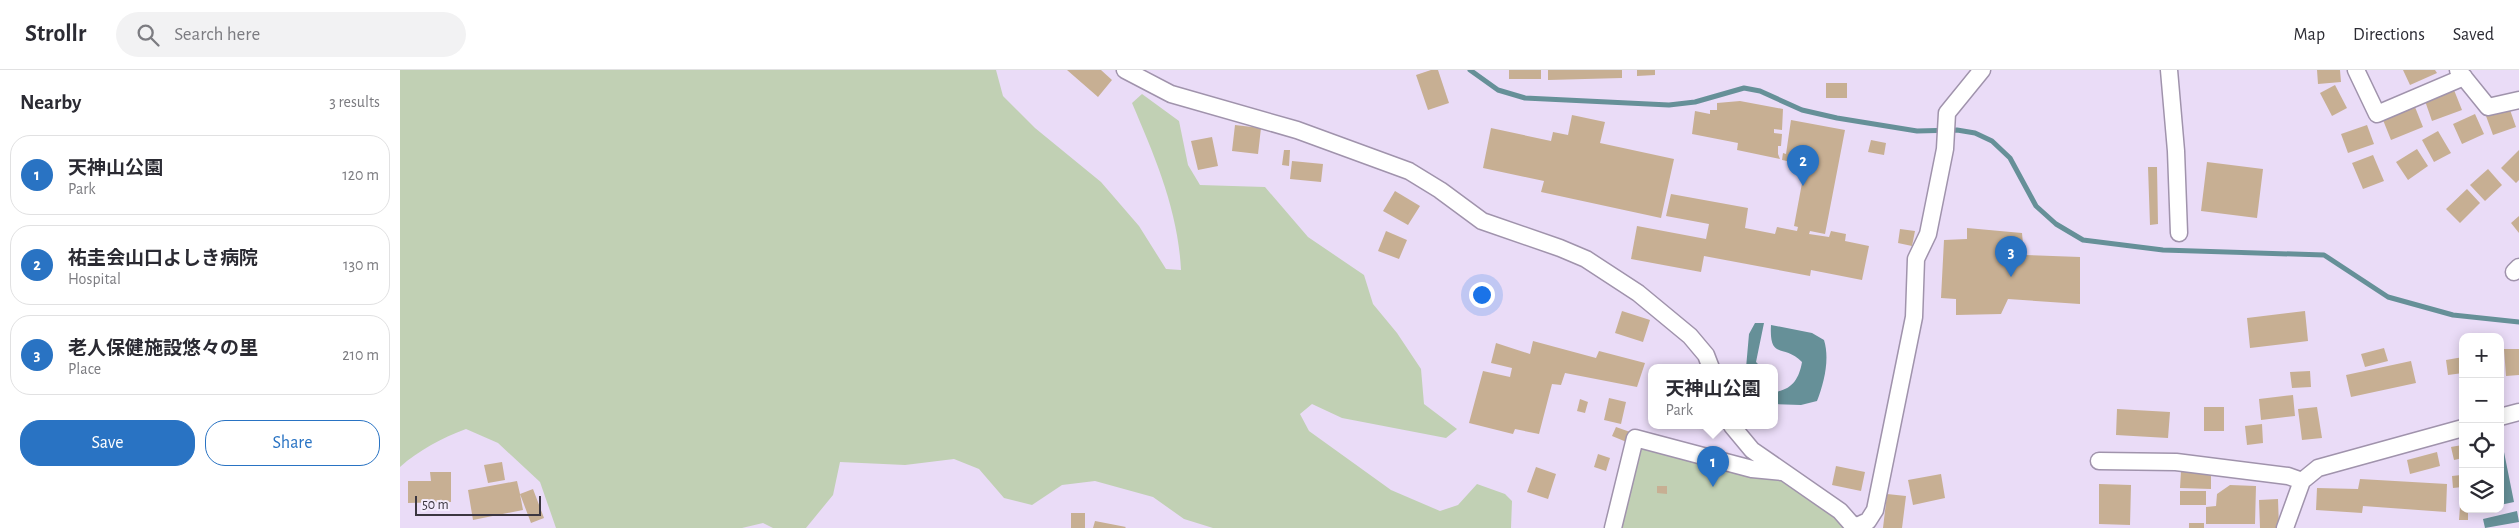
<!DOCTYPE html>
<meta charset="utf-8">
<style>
body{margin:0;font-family:"Alegreya Sans","Noto Sans JP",sans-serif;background:#f2f2f3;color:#2b2b33}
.controls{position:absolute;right:15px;bottom:15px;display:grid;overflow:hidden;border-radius:10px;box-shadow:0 2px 12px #0003}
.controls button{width:45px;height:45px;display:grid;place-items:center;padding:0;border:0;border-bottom:1px solid #e1e1e2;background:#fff;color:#2b2b33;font:25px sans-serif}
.scale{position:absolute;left:15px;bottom:12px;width:126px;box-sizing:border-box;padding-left:5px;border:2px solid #3b3640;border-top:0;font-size:14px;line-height:18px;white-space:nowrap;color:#3b3640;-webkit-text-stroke:4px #f4ecfc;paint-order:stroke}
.you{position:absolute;left:1081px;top:224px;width:18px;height:18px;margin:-12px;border:4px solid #fff;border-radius:50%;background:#1a73e8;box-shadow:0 0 0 8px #1a73e833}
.badge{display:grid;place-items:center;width:32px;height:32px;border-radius:50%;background:#2973c3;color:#fff;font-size:16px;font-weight:700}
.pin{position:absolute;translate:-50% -41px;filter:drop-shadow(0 1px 2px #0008)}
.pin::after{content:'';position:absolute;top:26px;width:18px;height:15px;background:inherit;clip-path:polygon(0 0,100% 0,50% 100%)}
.popup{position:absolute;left:1248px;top:294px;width:130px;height:65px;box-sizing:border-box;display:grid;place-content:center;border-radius:10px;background:#fff;filter:drop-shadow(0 1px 4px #0005);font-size:16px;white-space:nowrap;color:#7c7c81}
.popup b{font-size:19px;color:#2b2b33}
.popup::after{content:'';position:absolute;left:50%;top:100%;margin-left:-10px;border:10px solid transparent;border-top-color:#fff}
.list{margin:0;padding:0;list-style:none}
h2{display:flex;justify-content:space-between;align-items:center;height:65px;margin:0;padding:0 20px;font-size:21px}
h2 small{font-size:16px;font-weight:400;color:#7c7c81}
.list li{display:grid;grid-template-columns:32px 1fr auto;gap:15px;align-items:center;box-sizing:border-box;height:80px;margin:0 10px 10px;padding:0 10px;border:1px solid #e1e1e2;border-radius:20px}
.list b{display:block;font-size:19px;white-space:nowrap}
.list p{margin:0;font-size:16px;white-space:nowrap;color:#7c7c81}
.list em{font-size:16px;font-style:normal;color:#7c7c81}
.actions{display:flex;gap:10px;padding:15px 20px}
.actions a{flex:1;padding:11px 0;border:1px solid #2973c3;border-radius:20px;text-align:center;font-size:18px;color:#2973c3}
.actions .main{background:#2973c3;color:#fff}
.icon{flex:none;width:28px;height:28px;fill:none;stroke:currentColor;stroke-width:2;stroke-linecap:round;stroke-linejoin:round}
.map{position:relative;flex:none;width:2119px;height:458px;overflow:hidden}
header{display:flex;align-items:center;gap:30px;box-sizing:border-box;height:70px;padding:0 25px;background:#fff;border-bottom:1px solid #e1e1e2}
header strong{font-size:24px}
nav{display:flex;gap:28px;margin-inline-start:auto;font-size:18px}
.search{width:350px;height:45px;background:#f2f2f3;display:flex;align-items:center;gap:12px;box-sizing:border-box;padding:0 18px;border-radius:28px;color:#7c7c81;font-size:19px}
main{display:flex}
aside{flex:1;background:#fff}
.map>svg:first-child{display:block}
.green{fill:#c1d0b4}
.water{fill:#669098}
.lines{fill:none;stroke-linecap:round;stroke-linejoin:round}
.stream{stroke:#669098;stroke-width:5}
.building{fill:#c7af93}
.minor-casing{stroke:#a093ac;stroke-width:19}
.minor{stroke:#fff;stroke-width:16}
</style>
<header>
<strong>Strollr</strong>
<div class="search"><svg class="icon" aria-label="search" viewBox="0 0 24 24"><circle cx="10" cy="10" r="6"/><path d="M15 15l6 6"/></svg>Search here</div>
<nav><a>Map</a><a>Directions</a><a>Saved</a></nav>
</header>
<main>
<aside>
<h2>Nearby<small>3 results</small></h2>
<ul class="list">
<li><span class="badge">1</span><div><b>天神山公園</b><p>Park</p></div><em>120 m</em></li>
<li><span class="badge">2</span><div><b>祐圭会山口よしき病院</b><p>Hospital</p></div><em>130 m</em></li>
<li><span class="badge">3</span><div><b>老人保健施設悠々の里</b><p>Place</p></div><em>210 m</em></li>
</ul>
<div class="actions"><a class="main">Save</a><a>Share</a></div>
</aside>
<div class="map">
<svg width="2119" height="458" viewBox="0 0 2119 458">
<rect width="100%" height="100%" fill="#eadcf7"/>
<path class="green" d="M0 0H596L603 26 635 58 701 112 739 156 766 199 781 200C778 140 755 87 732 33L742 24 779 51 788 95 800 115 865 117 908 167 964 205 973 234 997 263 1021 299 1024 334 1057 359 1046 368 942 348 912 334 900 344 909 361 991 420 1040 441 1058 435 1077 414 1105 424 1112 431 1111 458H813L784 449 753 427 695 411 662 415 632 435 604 428 579 399 554 389 505 395 440 392 433 425 406 458H373L363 453 342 458H156L140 412 98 373 66 359C42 368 19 380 0 397Z
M1239 375 1380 406 1414 428 1448 458H1220Z"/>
<path class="water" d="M1355 253H1364L1356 292 1362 298H1346L1349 264Z
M1371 255 1412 263 1424 270C1430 289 1424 313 1417 331L1401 335 1374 334V322C1392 320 1399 309 1402 292 1384 273 1369 291 1371 255Z
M2100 372H2102L2114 432 2100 435Z
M2117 441 2119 452 2085 458 2083 449Z"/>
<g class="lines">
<path class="stream" d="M1070 0 1098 20 1125 28 1269 35 1295 32 1344 18 1360 21 1402 40 1437 48 1517 61 1557 60 1575 63 1592 71 1610 88 1636 136 1656 154 1683 170 1763 180 1924 185 1988 227 2053 245 2119 252"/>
</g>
<path class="building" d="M667 0H701L712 10 698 27Z
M1031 0H1038L1049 33 1028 40 1016 5Z
M1109 0H1141V9H1109Z
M1148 0H1222V8L1148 10Z
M1237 0H1255V5L1237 6Z
M1917 0H1940L1941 12 1918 14Z
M2003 0H2035L2037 3 2010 15Z
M1426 13H1447V28H1426Z
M1935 15 1947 38 1932 46 1920 23Z
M2054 20 2062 40 2032 51 2025 31Z
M1340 31 1383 39 1382 60 1374 59V63L1382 64 1381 76H1378V84L1380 89 1337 80 1338 73 1292 64 1295 41 1310 44V40H1317V33Z
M2015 37 2023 57 1991 70 1983 50Z
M2109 37 2116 57 2093 65 2086 46Z
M2075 44 2084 64 2062 74 2053 54Z
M1172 45 1205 52 1200 73 1274 89 1261 148 1141 122 1144 111 1083 98 1091 58 1151 71 1153 62 1168 65Z
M1391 50 1445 60 1425 164 1410 161 1409 164 1429 167 1431 161 1446 164 1445 171 1469 176 1462 210 1411 200 1410 206 1304 186 1301 202 1231 189 1237 156 1306 169 1309 154 1266 146 1271 124 1348 138 1345 158 1375 164 1377 157 1397 161 1398 157 1394 156 1405 97 1408 98 1410 89 1417 90 1418 86 1404 83 1402 94 1382 90 1383 83 1386 84Z
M835 55 861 58 858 84 832 81Z
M1967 55 1974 74 1948 83 1941 64Z
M2038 61 2051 83 2034 92 2022 70Z
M812 67 818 96 798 100 791 71Z
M1471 70 1486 73 1484 85 1468 82Z
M2017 79 2028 96 2008 110 1996 92Z
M884 80H890L889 96 882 95Z
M2119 80V110L2116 113 2101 98Z
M1973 85 1984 111 1963 119 1952 93Z
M892 91 923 94 921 112 890 109Z
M1807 92 1863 99 1857 148 1801 141Z
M1748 97H1757L1758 154 1750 155Z
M2088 99 2102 115 2085 131 2070 115Z
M2067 119 2080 133 2060 153 2046 139Z
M995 121 1020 136 1008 155 983 141Z
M2119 146V163L2111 153Z
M1567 158 1622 163 1624 185 1680 187V234L1608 229 1601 244 1556 245V229L1541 228 1544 170 1567 169Z
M1500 159 1515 161 1512 176 1498 173Z
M986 161 1007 170 999 189 978 181Z
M1222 241 1250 250 1243 272 1215 263Z
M1905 241 1908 271 1850 278 1847 248Z
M1133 271 1196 288 1199 281 1245 293 1237 317 1165 303 1161 315 1152 314 1139 364 1115 359 1113 364 1069 353 1083 301 1110 307 1112 298 1091 293 1096 273 1130 284Z
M1984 278 1988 291 1965 297 1961 284Z
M2104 279H2119V305L2106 306Z
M2063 287V303L2048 305 2046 290Z
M2011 291 2016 313 1951 327 1946 305Z
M1910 301 1911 317 1892 318 1890 302Z
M1893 325 1895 346 1861 350 1859 329Z
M1209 328 1226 332 1221 354 1204 350Z
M1180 329 1188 332 1185 343 1177 341Z
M1804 337H1824V361H1804Z
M1917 337 1922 368 1902 370 1898 339Z
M1717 339 1770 342 1768 368 1716 365Z
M1862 354 1863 373 1847 375 1845 356Z
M1216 357 1233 363 1229 373 1212 366Z
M2062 375 2063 388 2054 390 2051 377Z
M2037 382 2040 396 2010 404 2007 390Z
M1198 384 1210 388 1206 401 1194 397Z
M102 392 105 410 88 413 84 395Z
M1436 396 1465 402 1461 421 1432 415Z
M1136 397 1156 404 1148 429 1127 422Z
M1781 401 1811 402V419L1780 418Z
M30 402H51V432L8 433V411H31Z
M1541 404 1545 428 1513 435 1508 410Z
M2061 405 2062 417 2053 418 2052 406Z
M1960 409 2047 414 2046 442 1963 436 1962 443 1916 440 1917 418 1958 419Z
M117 411 120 424 133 419 144 448 131 453 120 424 123 440 73 450 68 420Z
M1699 414 1731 415 1730 455 1699 454Z
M1830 415 1856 416 1855 454H1806V437L1816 436 1817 424Z
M1257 416H1267V424L1257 423Z
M1780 421H1806V435H1780Z
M1487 424 1506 426 1502 458H1483Z
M1878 429 1879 458H1860L1859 430Z
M2060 437 2068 439V450H2059Z
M671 443H685V458H671Z
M695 451 726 457 725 458H693Z
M1789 453H1804V458H1789Z"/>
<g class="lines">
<g class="minor-casing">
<path id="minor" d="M725 0 771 24 897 60 1009 101 1040 120 1082 151 1160 178 1186 189 1238 223 1290 266 1306 285 1311 298
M1769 0 1776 81 1779 163
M1956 0 1977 44 2064 7
M2058 0 2088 37 2119 30
M2114 202 2119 197
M2100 347 2119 342
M1332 356 1352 380 1440 441 1455 458
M1699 391 1776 392 1888 406 1902 411
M1455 457 1468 451 1475 440 1514 247 1516 189 1528 164 1545 79 1547 43 1582 0
M1213 458 1235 368 1352 399 1382 402
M1885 458 1902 411 1918 398 2063 358"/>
</g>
<use href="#minor" class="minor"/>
</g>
</svg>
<div class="controls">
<button>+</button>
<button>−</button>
<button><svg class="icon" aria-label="locate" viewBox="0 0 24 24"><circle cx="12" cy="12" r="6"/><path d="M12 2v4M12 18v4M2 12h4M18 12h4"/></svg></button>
<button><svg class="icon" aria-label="layers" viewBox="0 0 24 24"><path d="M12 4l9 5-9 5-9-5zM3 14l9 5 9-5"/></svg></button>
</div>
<div class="scale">50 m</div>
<div class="you"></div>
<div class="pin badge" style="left:1313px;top:417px">1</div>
<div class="popup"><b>天神山公園</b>Park</div>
<div class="pin badge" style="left:1403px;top:116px">2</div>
<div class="pin badge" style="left:1611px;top:207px">3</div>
</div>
</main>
